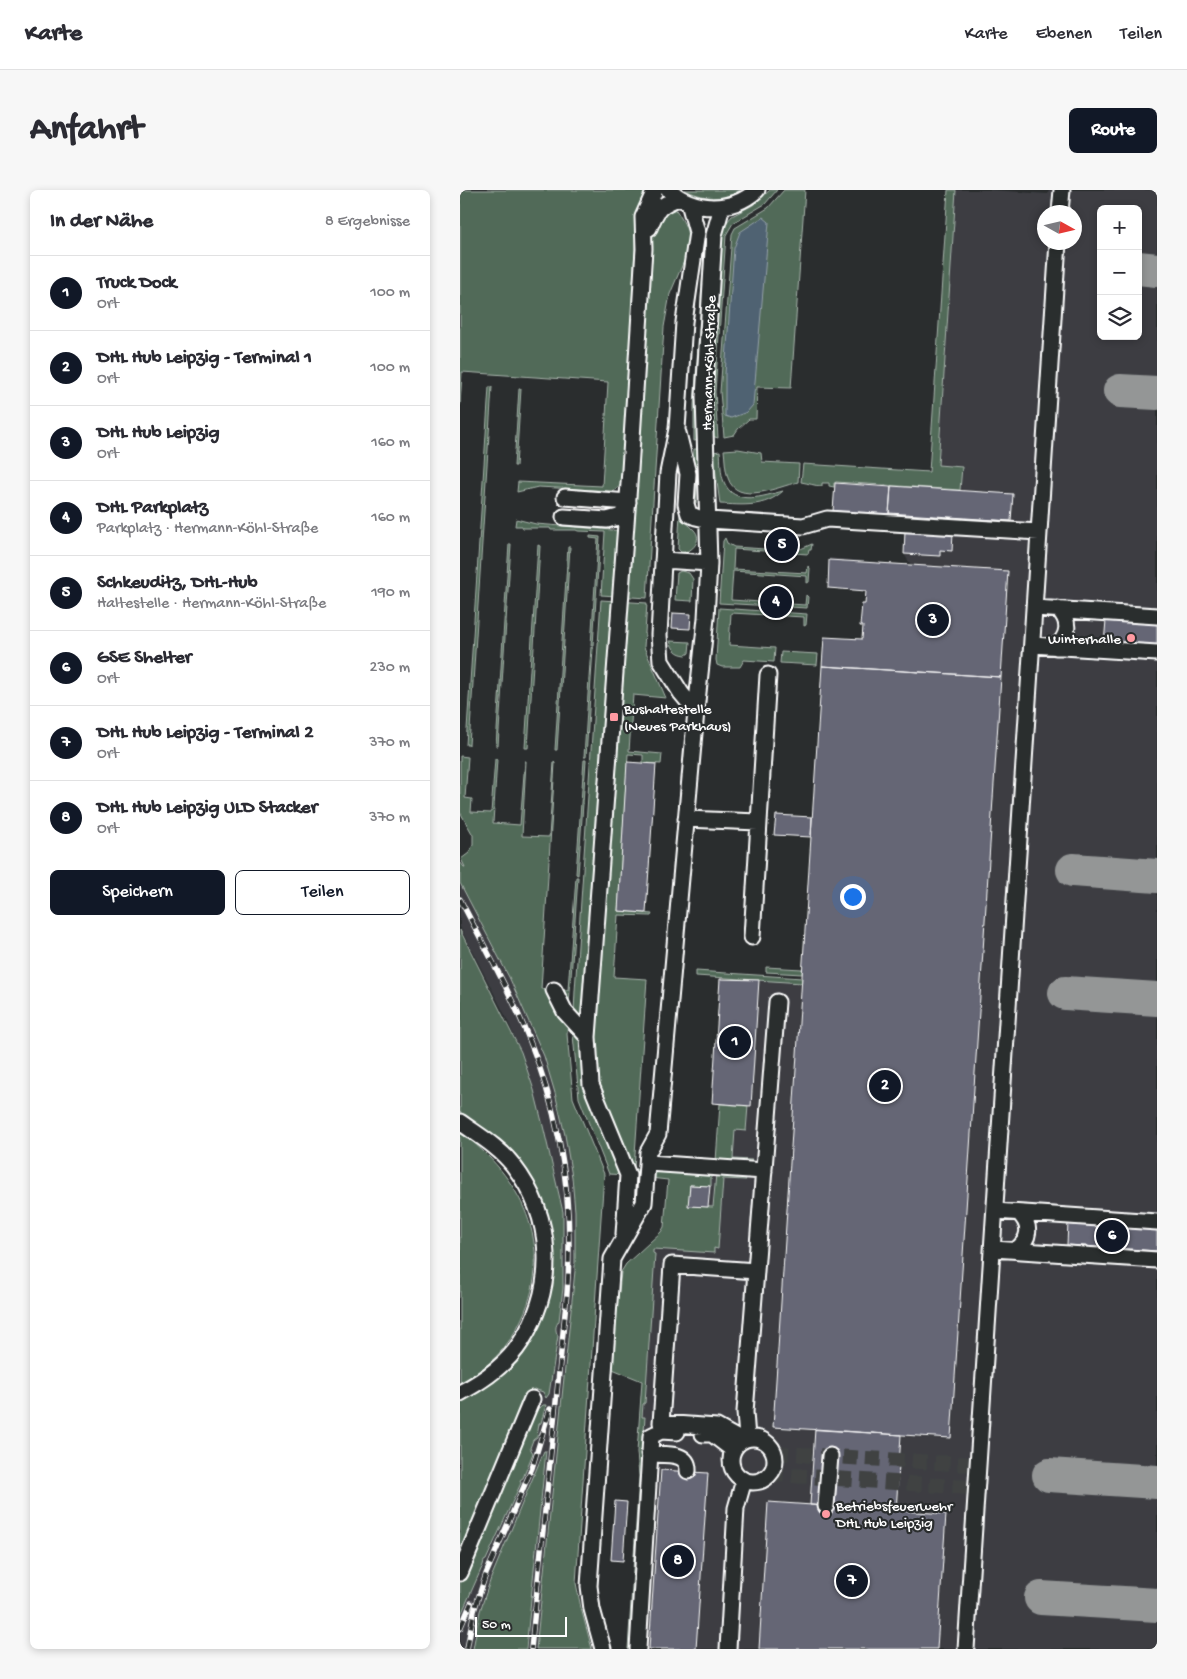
<!DOCTYPE html>
<html lang="de">
<meta charset="utf-8">
<style>
body{margin:0;font-family:"Gochi Hand",sans-serif;background:#f7f7f7;color:#2b2b33}
.controls{position:absolute;right:15px;top:15px;display:grid;overflow:hidden;border-radius:8px;box-shadow:0 2px 8px #0003}
.controls button{width:45px;height:45px;display:grid;place-items:center;padding:0;border:0;border-bottom:1px solid #e1e1e2;background:#fff;color:#2b2b33;font:25px sans-serif}
.compass{position:absolute;left:577px;top:15px;width:45px;height:45px;border-radius:50%;background:#fff;box-shadow:0 2px 8px #0003;rotate:98deg}
.scale{position:absolute;left:15px;bottom:12px;width:92px;box-sizing:border-box;padding-left:5px;border:2px solid #fff;border-top:0;font-size:14px;line-height:18px;white-space:nowrap;color:#fff;-webkit-text-stroke:4px #2a2d2e;paint-order:stroke}
.you{position:absolute;left:392px;top:706px;width:18px;height:18px;margin:-12px;border:4px solid #fff;border-radius:50%;background:#1a73e8;box-shadow:0 0 0 8px #1a73e833}
.badge{display:grid;place-items:center;width:32px;height:32px;border-radius:50%;background:#111827;color:#fff;font-size:16px;font-weight:700}
.pin{position:absolute;translate:-50% -50%;border:2px solid #fff;box-shadow:0 1px 5px #0006}
.list{margin:0;padding:0;list-style:none}
h2{display:flex;justify-content:space-between;align-items:center;height:65px;margin:0;padding:0 20px;font-size:21px}
h2 small{font-size:16px;font-weight:400;color:#7c7c81}
.list li{display:grid;grid-template-columns:32px 1fr auto;gap:15px;align-items:center;box-sizing:border-box;height:75px;padding:0 20px;border-top:1px solid #e1e1e2}
.list b{display:block;font-size:19px;white-space:nowrap}
.list p{margin:0;font-size:16px;white-space:nowrap;color:#7c7c81}
.list em{font-size:16px;font-style:normal;color:#7c7c81}
.actions{display:flex;gap:10px;padding:15px 20px}
.actions a{flex:1;padding:11px 0;border:1px solid #111827;border-radius:8px;text-align:center;font-size:18px;color:#111827}
.actions .main{background:#111827;color:#fff}
.icon{flex:none;width:28px;height:28px;fill:none;stroke:currentColor;stroke-width:2;stroke-linecap:round;stroke-linejoin:round}
.map{position:relative;flex:none;width:697px;height:1459px;overflow:hidden;border-radius:8px}
header{display:flex;align-items:center;gap:30px;box-sizing:border-box;height:70px;padding:0 25px;background:#fff;border-bottom:1px solid #e1e1e2}
header strong{font-size:24px}
nav{display:flex;gap:28px;margin-inline-start:auto;font-size:18px}
.intro{display:flex;align-items:center;justify-content:space-between;box-sizing:border-box;height:120px;padding:0 30px}
h1{margin:0;font-size:35px}
.button{padding:12px 22px;border-radius:8px;background:#111827;color:#fff;font-size:18px;font-weight:700}
main{display:flex;gap:30px;padding:0 30px}
aside{flex:1;background:#fff;border-radius:8px;box-shadow:0 2px 8px #0003}
.map>svg:first-child{display:block}
.built{fill:#3c3e43;fill-rule:evenodd}
.green{fill:#516a58;stroke:#a8b4ac}
.water{fill:#4f6272;stroke:#95a1aa}
.lines{fill:none;stroke-linecap:round;stroke-linejoin:round}
.taxiway{stroke:#949696;stroke-width:34}
.building{fill:#656675;stroke:#fff}
.minor-tunnel{stroke:#3f4243;stroke-width:15;stroke-dasharray:15 8;stroke-linecap:butt}
.minor-casing{stroke:#fff;stroke-width:19}
.minor{stroke:#2a2d2e;stroke-width:15}
.rail-casing{stroke:#fff;stroke-width:5.5}
.rail{stroke:#2a2d2e;stroke-width:4;stroke-dasharray:11;stroke-linecap:butt}
.poi-dot{fill:#ff9aa2;stroke:#2a2d2e;stroke-width:2}
.labels{text-anchor:middle;stroke-width:4.5;stroke-linejoin:round;paint-order:stroke}
.street-label{font-size:15px;fill:#fff;stroke:#2a2d2e}
.poi-label{font-size:15px;fill:#fff;stroke:#2a2d2e;text-anchor:start}
</style>
<header>
<strong>Karte</strong>
<nav><a>Karte</a><a>Ebenen</a><a>Teilen</a></nav>
</header>
<div class="intro"><h1>Anfahrt</h1><a class="button">Route</a></div>
<main>
<aside>
<h2>In der Nähe<small>8 Ergebnisse</small></h2>
<ul class="list">
<li><span class="badge">1</span><div><b>Truck Dock</b><p>Ort</p></div><em>100 m</em></li>
<li><span class="badge">2</span><div><b>DHL Hub Leipzig - Terminal 1</b><p>Ort</p></div><em>100 m</em></li>
<li><span class="badge">3</span><div><b>DHL Hub Leipzig</b><p>Ort</p></div><em>160 m</em></li>
<li><span class="badge">4</span><div><b>DHL Parkplatz</b><p>Parkplatz · Hermann-Köhl-Straße</p></div><em>160 m</em></li>
<li><span class="badge">5</span><div><b>Schkeuditz, DHL-Hub</b><p>Haltestelle · Hermann-Köhl-Straße</p></div><em>190 m</em></li>
<li><span class="badge">6</span><div><b>GSE Shelter</b><p>Ort</p></div><em>230 m</em></li>
<li><span class="badge">7</span><div><b>DHL Hub Leipzig - Terminal 2</b><p>Ort</p></div><em>370 m</em></li>
<li><span class="badge">8</span><div><b>DHL Hub Leipzig ULD Stacker</b><p>Ort</p></div><em>370 m</em></li>
</ul>
<div class="actions"><a class="main">Speichern</a><a>Teilen</a></div>
</aside>
<div class="map">
<svg width="697" height="1459" viewBox="0 0 697 1459">
<rect width="100%" height="100%" fill="#2a2d2e"/>
<filter id="ink" filterUnits="userSpaceOnUse"><feTurbulence type="fractalNoise" baseFrequency=".02" numOctaves="2"/><feDisplacementMap in="SourceGraphic" scale="10" xChannelSelector="R" yChannelSelector="G"/><feConvolveMatrix kernelMatrix="1 2 1 2 8 2 1 2 1" color-interpolation-filters="sRGB"/></filter>
<g filter="url(#ink)">
<path class="built" d="M496 0H529L588 4 589 0H697V1459H168L179 1286 177 1262 191 1054 228 1015 230 995 250 996 253 970H256L260 914 252 913 260 789 342 792 364 447 402 449 403 436H400L402 414H405L406 401 368 398 369 368 451 375 444 364 445 341 493 343V346H497L498 327 429 323 431 296 500 300 478 276ZM641 19H678V146H641ZM584 22H614V52H584Z
M0 682 85 856 130 1020 99 1459H0V1365L89 1144 103 1023 84 940 74 900 61 862 46 827 0 737Z"/>
<path class="green" d="M0 0H187L177 22 163 280 160 296 154 301 78 297 57 302 58 292 142 296 148 192 2 182 0 215Z
M225 0H280C263 12 242 8 225 0Z
M310 0H317L305 14 273 33 266 45 255 202 258 248 252 246 250 221 259 50 266 33 272 26 293 15Z
M324 0H345L331 198 297 197 296 229H289L278 239 274 245 264 247 260 202 272 44 275 38 308 18Z
M488 0H496L478 275 502 277 500 300 376 292 374 293V297L369 296V293H362V296C355 296 348 293 341 292L343 274 469 282Z
M210 18H215C225 35 231 40 226 63L227 64 210 104 204 137 187 408 141 405 145 342 118 341 116 340H91L90 338H63L62 336H55L56 329 76 334 165 341 173 335 193 42 194 36Z
M245 49H249L239 250 234 251V215Z
M29 197H32L9 555H6Z
M59 199H61L56 276H54Z
M234 259H239L236 313 233 315 231 313Z
M278 259 301 263 302 272 339 274 338 292C318 297 277 316 268 288 265 279 265 269 264 260Z
M260 261C261 271 260 283 264 292 274 317 304 306 323 301 304 318 283 315 260 314L253 262Z
M220 324C223 332 229 334 234 340 243 349 233 363 221 362L218 359Z
M130 346 140 347 133 455H131L138 349 130 348Z
M265 348 267 353 274 357 336 361 352 354 351 360H349L348 364 274 359 273 379 347 383 348 376 350 378 349 392 347 393V386L273 381 271 410 345 415 346 405 348 407 347 418 259 413 263 351Z
M49 354H51L38 556H36Z
M78 355 80 356 68 558H65Z
M108 357H110L97 560H95Z
M221 381 229 383 233 389 232 411 215 410 217 383Z
M141 410 187 413 184 457 206 508 173 505 169 561 202 564 201 574 183 573V565L168 564 158 721 192 724 191 726 158 725 154 787 187 789 174 979 181 980V986L149 984 119 908 113 845 115 801Z
M259 418 347 424 346 435 344 436V427L271 423 269 455 315 458 314 472 284 470 280 477H262L257 475 256 470Z
M210 451 230 452 229 463 226 465C217 464 213 460 210 451Z
M131 457 133 458 126 567H124Z
M321 462 358 464 357 475 320 473Z
M0 566 8 567 5 608 12 609 11 622 31 623 35 569H37L33 633 60 635 65 571H66L62 646 89 647 94 572 95 573 81 799 108 800 116 687H118L107 844 113 908 144 984 116 1393 121 1418 132 1459H76L115 1081V1021L112 987 105 945 95 903 84 866 50 789 0 693V672L4 677H5L1 669 9 663 13 655V645L0 622Z
M124 570H126L118 685 116 684Z
M0 740 61 862 74 900 84 940 103 1022V1098L99 1131C95 1136 95 1140 98 1146L89 1204 86 1208 83 1202 74 1199 68 1204 0 1365V1212C37 1194 78 1158 86 1115 88 1104 88 1092 89 1081 92 1048 92 1029 77 999 60 965 30 943 0 922Z
M306 777 342 779V784L306 782Z
M236 781 342 788V793L236 786Z
M260 914 288 916 286 941 275 940 273 969 292 970V973L256 971Z
M0 942C61 986 96 1056 62 1128 49 1157 28 1179 0 1193Z
M190 981 251 985V996L230 995 229 1016 253 1017 256 984 284 986 286 990 263 989 258 1059 254 1058V1063L193 1059V1063L195 1064 185 1213 183 1214 182 1227H185L182 1269 185 1287 173 1459H168L179 1286 177 1262 182 1191 150 1178 155 1102H159L161 1082 166 1074 201 1042 204 1037 208 990 190 988Z
M83 1215H86L81 1233 79 1234 77 1247 73 1250 70 1258 73 1263 63 1288 60 1290 61 1293 26 1370 24 1371 23 1375 0 1427V1387L62 1234Z
M84 1261H86L66 1459H13L20 1421 31 1388Z"/>
<path class="water" d="M303 27 309 32 293 215 287 222 271 228 265 226V184L274 58 280 42Z"/>
<g class="lines">
<path class="taxiway" d="M678 78 697 80
M660 201 697 203
M613 680 697 686
M605 803 697 809
M589 1285 697 1292
M581 1408 697 1415"/>
</g>
<path class="building" d="M375 293 431 297 429 324 373 321Z
M431 296 553 304 551 331 429 323Z
M445 341 493 343 492 361 480 360V366L444 364Z
M369 370 548 381 541 487 362 476 364 447 402 449 403 436H400L402 414H405L406 401 368 398Z
M213 423 231 424 230 439 212 438Z
M646 430 697 432V457L644 454Z
M362 476 541 487 491 1248 313 1237Z
M167 572 196 574 186 723 158 721Z
M316 625 352 627 351 647 314 645Z
M260 789 299 790 291 916 252 913Z
M230 995 250 996 248 1017 228 1016Z
M608 1032 697 1038V1061L607 1055Z
M355 1239 441 1245 436 1321 350 1315Z
M201 1280 248 1283 236 1459H189Z
M155 1311 167 1312 163 1371 151 1370Z
M308 1312 486 1324 477 1459H299Z"/>
<g class="lines">
<path class="minor-tunnel" d="M314 1263 518 1275
M309 1284 517 1298"/>
<g class="minor-casing">
<path id="minor" d="M209 0C234 22 271 23 297 0
M600 22 602 0
M189 38C197 19 199 15 219 8
M218 243 228 284 226 314 229 324 236 327 249 330 343 336 367 329 579 342
M105 307 168 312
M104 327 147 330 162 326 167 313
M203 370 249 373
M575 418 697 426
M572 455 697 463
M596 457C609 445 611 432 598 419
M236 521 246 428 249 373 244 207 254 45 262 17
M226 629 298 632
M292 747 308 485
M94 800 105 822 128 847
M0 932C18 945 39 957 53 975 94 1028 97 1096 61 1152 47 1174 23 1191 0 1203
M188 973 304 981
M535 1021 697 1032
M164 1044 168 985 131 895 128 847 170 280 184 59 183 27 195 0
M533 1059 697 1070
M556 1060C570 1049 572 1036 559 1023
M243 1244H252L273 1260
M287 1248 285 1222 317 812
M271 1270a22 22 0 1 1 44 0a22 22 0 1 1-44 0Z
M282 1251 257 1237 201 1233 212 1075 296 1081
M189 1264C204 1265 229 1261 228 1281
M366 1316 370 1266
M0 1383 72 1209
M143 1459 132 1419 129 1396 152 1069 184 1013 188 962 198 944 236 521 221 503 201 471 199 445 208 283 217 239 224 132 237 42 229 13
M178 1459 191 1246 201 1241 217 1242
M268 1459 276 1318 284 1290
M506 1459 598 52"/>
</g>
<use href="#minor" class="minor"/>
<g class="rail-casing">
<path id="rail" d="M0 709C24 756 50 801 69 849 102 930 114 1017 107 1103L71 1459
M0 1439 11 1413
M7 1459 14 1421 26 1384 72 1278 90 1219"/>
</g>
<use href="#rail" class="rail"/>
</g>
</g>
<g class="poi-dot">
<circle cx="671" cy="448" r="5"/>
<rect x="149" y="522" width="10" height="10" rx="2.5"/>
<circle cx="366" cy="1324" r="5"/>
</g>
<g class="labels">
<g class="street-label">
<text transform="translate(248 173) rotate(-88)" y="5">Hermann-Köhl-Straße</text>
</g>
<g class="poi-label">
<text x="661" y="453" text-anchor="end">Winterhalle</text>
<text x="164" y="523">Bushaltestelle<tspan x="164" dy="17">(Neues Parkhaus)</tspan></text>
<text x="376" y="1320">Betriebsfeuerwehr<tspan x="376" dy="17">DHL Hub Leipzig</tspan></text>
</g>
</g>
</svg>
<div class="controls">
<button>+</button>
<button>−</button>
<button><svg class="icon" aria-label="layers" viewBox="0 0 24 24"><path d="M12 4l9 5-9 5-9-5zM3 14l9 5 9-5"/></svg></button>
</div>
<svg class="compass" viewBox="-18 -18 36 36"><path d="M0-13l5 13h-10z" fill="#e53935"/><path d="M0 13l5-13h-10z" fill="#7c7c81"/></svg>
<div class="scale">50 m</div>
<div class="you"></div>
<div class="pin badge" style="left:275px;top:852px">1</div>
<div class="pin badge" style="left:425px;top:896px">2</div>
<div class="pin badge" style="left:473px;top:430px">3</div>
<div class="pin badge" style="left:316px;top:412px">4</div>
<div class="pin badge" style="left:322px;top:355px">5</div>
<div class="pin badge" style="left:652px;top:1046px">6</div>
<div class="pin badge" style="left:392px;top:1391px">7</div>
<div class="pin badge" style="left:218px;top:1371px">8</div>
</div>
</main>
